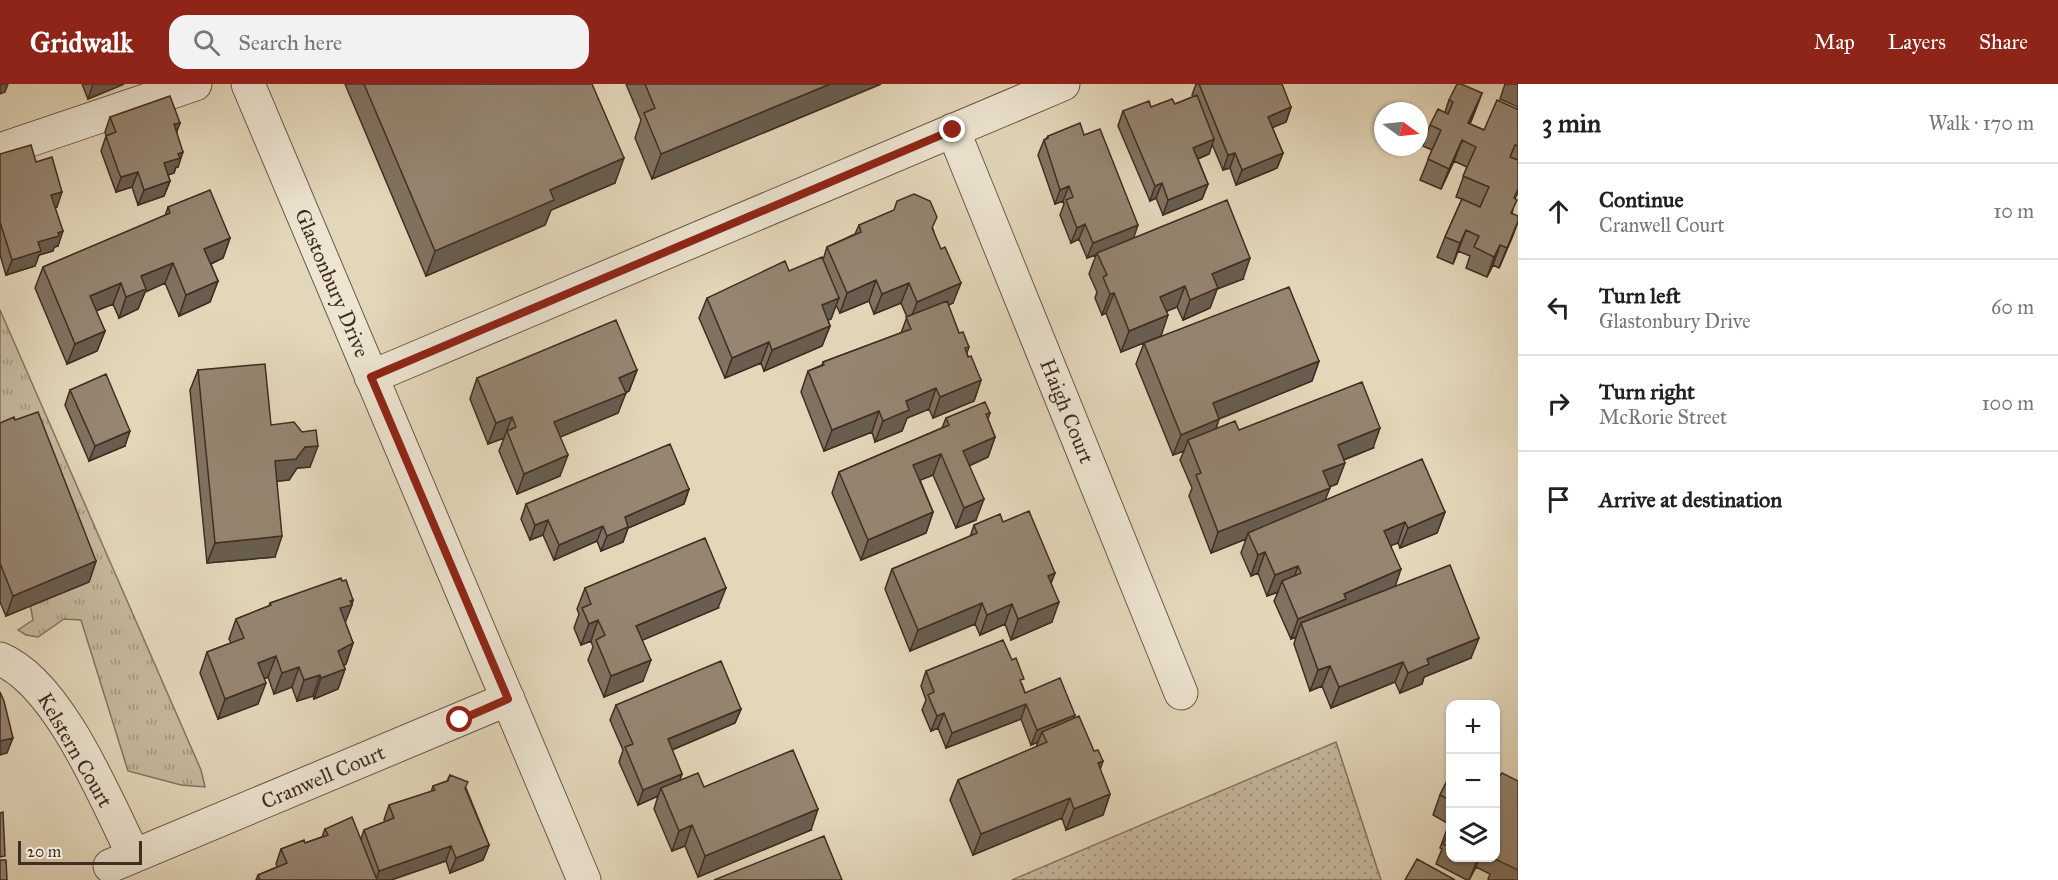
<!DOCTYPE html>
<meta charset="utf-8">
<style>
body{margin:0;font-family:"IM FELL Great Primer",serif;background:#f2f2f2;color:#222}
.controls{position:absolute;right:18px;bottom:18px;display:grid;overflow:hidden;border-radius:12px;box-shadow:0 2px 4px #0004}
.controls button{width:54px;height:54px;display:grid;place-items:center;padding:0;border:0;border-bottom:2px solid #e0e0e0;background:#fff;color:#222;font:30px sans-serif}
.compass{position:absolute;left:1374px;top:18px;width:54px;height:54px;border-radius:50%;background:#fff;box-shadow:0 2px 4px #0004;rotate:105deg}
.scale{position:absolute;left:18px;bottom:15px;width:124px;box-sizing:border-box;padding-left:6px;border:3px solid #412d22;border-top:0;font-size:16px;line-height:21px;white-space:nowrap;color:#412d22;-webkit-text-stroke:4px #ede5d2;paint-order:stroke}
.stop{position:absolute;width:18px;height:18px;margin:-14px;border:4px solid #8f2418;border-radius:50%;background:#fff}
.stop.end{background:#8f2418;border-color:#fff;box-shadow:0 2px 6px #0008}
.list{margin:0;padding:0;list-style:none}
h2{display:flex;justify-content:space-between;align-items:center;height:78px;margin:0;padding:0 24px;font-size:26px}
h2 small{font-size:20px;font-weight:400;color:#767676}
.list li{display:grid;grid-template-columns:39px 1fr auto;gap:18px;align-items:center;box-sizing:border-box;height:96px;padding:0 24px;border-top:2px solid #e0e0e0}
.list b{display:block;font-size:22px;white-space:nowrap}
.list p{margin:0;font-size:20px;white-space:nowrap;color:#767676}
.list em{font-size:20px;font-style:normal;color:#767676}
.icon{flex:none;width:33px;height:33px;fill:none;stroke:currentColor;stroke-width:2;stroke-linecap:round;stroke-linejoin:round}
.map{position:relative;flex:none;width:1518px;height:796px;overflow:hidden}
header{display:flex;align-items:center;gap:36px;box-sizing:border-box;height:84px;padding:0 30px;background:#8f2418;color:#fff}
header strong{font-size:28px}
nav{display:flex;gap:33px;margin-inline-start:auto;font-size:21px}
.search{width:420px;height:54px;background:#f2f2f2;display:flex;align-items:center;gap:15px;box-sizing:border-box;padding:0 21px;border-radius:18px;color:#767676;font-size:22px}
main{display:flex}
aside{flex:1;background:#fff}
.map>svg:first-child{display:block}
.grass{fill:url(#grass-tufts);stroke:#847461;stroke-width:1.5}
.park{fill:url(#park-dots);stroke:#847461;stroke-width:1.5}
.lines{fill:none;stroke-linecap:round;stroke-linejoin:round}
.minor-casing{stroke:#6a5848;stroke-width:35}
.minor{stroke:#ede5d2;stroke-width:33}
.wall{fill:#807261;stroke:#412d22;stroke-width:1.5}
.shaded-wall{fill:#685d4f;stroke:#412d22;stroke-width:1.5}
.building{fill:#958571;stroke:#412d22;stroke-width:1.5}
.route{stroke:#8f2418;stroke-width:8}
.labels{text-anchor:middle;stroke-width:6;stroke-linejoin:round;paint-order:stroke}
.street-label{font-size:21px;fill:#412d22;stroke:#ede5d2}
</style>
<header>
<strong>Gridwalk</strong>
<div class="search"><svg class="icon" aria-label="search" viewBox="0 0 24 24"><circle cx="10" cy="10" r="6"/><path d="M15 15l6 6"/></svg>Search here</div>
<nav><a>Map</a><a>Layers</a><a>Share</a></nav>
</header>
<main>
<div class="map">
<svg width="1518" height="796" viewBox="0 0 1518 796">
<defs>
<pattern id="grass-tufts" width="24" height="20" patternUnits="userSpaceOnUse" patternTransform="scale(1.5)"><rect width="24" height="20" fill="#c7baa0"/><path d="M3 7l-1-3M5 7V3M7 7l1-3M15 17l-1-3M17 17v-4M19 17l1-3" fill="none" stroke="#a39882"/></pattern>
<pattern id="park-dots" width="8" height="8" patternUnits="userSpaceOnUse" patternTransform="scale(1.5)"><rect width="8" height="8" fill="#c7baa0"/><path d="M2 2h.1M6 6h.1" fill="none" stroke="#a39882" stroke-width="1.8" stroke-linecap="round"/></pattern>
</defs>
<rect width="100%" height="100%" fill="#e3d7ba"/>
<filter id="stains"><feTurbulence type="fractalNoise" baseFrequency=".00333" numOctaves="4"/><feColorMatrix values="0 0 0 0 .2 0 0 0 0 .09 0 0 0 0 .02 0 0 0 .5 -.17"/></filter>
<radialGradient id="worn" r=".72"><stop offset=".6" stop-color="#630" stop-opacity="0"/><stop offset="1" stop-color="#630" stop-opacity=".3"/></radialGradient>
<path class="grass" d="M0 226 201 686 205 703 181 701 128 687 81 536 64 535 38 553 26 551 18 546 33 536 0 356Z"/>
<path class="park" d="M1336 658 1381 796H1012Z"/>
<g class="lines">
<g class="minor-casing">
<path id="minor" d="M248 0 584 796
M953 46 1181 609
M0 66 195 0
M371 293 1063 0
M0 575C59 599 106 716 134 772
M110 782 508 615"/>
</g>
<use href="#minor" class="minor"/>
</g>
<path class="wall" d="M82 0H124L88 15Z
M345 0H592L615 99 551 126 545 141 426 192Z
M626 0H881L652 95 635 54 641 36Z
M1196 0H1199L1291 23 1286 38 1272 43 1283 69 1277 84 1236 101 1230 84 1223 86 1212 60 1209 70 1198 75 1208 100 1202 115 1163 131 1156 114 1150 117 1118 42 1123 27 1175 20 1193 13 1192 11Z
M1505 0H1518V23L1500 15Z
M1482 9 1470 40 1484 46 1517 25 1518 23V109L1515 114 1512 130 1518 138 1499 184 1493 181 1487 193 1466 184 1470 172 1458 167 1453 180 1437 173 1445 153 1462 115 1456 113 1467 83 1454 77 1441 105 1420 96 1432 66 1423 62 1430 41 1445 28 1449 16Z
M110 33 180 39 177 47 178 83H176L174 89 168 91 170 97 164 112 138 121 132 103 116 108 101 67 106 52 105 48Z
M1084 51 1134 154 1243 195 1217 205 1210 224 1183 236 1177 223 1167 227 1161 252 1121 268 1106 229 1102 231 1095 214 1097 208 1089 190 1096 171 1087 174 1079 155 1071 159 1060 131 1064 120 1063 117 1055 120 1038 71 1044 56 1046 55 1048 52Z
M0 70 36 78 57 123H55L58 162 54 163 53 167 39 171 35 182 6 191 0 171Z
M168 123 230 154 223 174 211 180 218 197 210 218 179 232 165 199 145 208 138 225 119 234 113 220 96 227 105 247 97 267 67 280 35 204 43 183 165 132Z
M859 141 933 145 953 219 948 221 959 249 969 263 967 269 968 273 981 296 974 317 933 334 929 325 907 334 902 347 875 358 872 348 824 367 801 308 808 287 822 281 823 278 901 249 907 233 901 219 874 230 869 217 840 229 836 221 831 235 828 236 830 242 822 262 764 287 761 279 725 294 699 234 707 214 823 176 827 163 855 150Z
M1144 259 1319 277 1312 297 1219 335 1216 345 1239 346 1373 364 1344 376 1337 400 1329 403 1325 416 1445 428 1437 449 1400 464 1398 459 1391 461 1395 503 1471 574 1424 593 1422 600 1400 609 1395 598 1331 624 1322 602 1310 607 1294 560 1296 553 1291 555 1274 517 1278 508 1267 512 1258 489 1251 492 1241 469 1246 455 1211 469 1189 412 1192 404 1180 376 1184 367 1173 371 1136 280Z
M198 286 271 341 302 348 310 383 297 384 289 396 277 397 275 473 207 479 190 306Z
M637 286 629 307 625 309 618 329 560 353V392L517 410 499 367 504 354 488 360 470 315 477 294Z
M70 306 125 362 89 377 65 321Z
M990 329 988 335 995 353 988 373 969 382 976 436 956 444 933 391 920 396 933 428 926 449 861 476 832 409 839 388 942 344 946 334Z
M0 339 96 477 89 498 6 532 0 518Z
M689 405 684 420 628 444 623 458 601 467 597 457 554 476 543 451 530 456 521 435 526 420Z
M1003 438 1055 489 1051 499 1052 538 1011 556 1005 540 980 551 975 540 910 567 885 505 892 485 970 453 974 441Z
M342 497 353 516 345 538 353 559 346 580 344 581 345 585 338 605 314 615 313 612 297 617 292 603 274 610 268 593 264 595 258 620 218 635 200 589 207 568 231 559 229 555 236 535 269 522 270 519Z
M585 504 718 524 642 556 643 597 604 613 588 576 593 563 591 557 581 561 574 544 579 530 577 525Z
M926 587 1022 600 1025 609 1075 631 1074 635 1100 686 1110 710 1103 731 1066 746 1062 734 973 771 950 716 958 696 1036 663 1038 658 1031 661 1021 635 946 664 938 644 931 647 922 626 926 616 921 602Z
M616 621 741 625 735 639 672 666 682 690 679 697 704 703 811 746 698 793 685 762 672 767 654 725 658 712 638 721 619 678 623 666 610 636Z
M450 691 466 704 489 761 483 776 450 789 446 777 391 796H256L258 791 277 783 276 780 281 765 305 759 322 753 325 745 361 755 364 746 385 738 384 736 389 721 431 708 433 702 447 697Z
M1450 691V774H1496V691L1499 693 1518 697V796H1489L1488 795 1490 790 1476 783 1469 796H1467L1436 780 1442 765 1440 764 1449 740 1433 731 1440 711Z"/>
<path class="shaded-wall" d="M0 0H8L5 8 0 10Z
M93 0H124L88 15Z
M830 0H881L652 95 661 70Z
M1482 9 1474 30 1461 60 1468 39Z
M1291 23 1286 38 1262 48 1268 33Z
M180 39 174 53V40Z
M1214 55 1209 70 1188 79 1193 64Z
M1462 56 1454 77 1441 105 1449 85Z
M183 68 178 83H176L174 89 159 94 164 79 178 70Z
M1235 69 1230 84 1223 86 1228 71Z
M1283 69 1277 84 1236 101 1242 86Z
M624 74 615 99 551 126 545 141 426 192 435 167 550 106Z
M138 88 132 103 116 108 121 93Z
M170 97 164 112 138 121 144 106Z
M1162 99 1156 114 1150 117 1155 102Z
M1208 100 1202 115 1163 131 1168 116Z
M1069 102 1063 117 1055 120 1060 106Z
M62 108 57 123 46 126 51 111Z
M1518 137 1512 154 1499 184 1507 164Z
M1085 140 1079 155 1071 159 1077 144Z
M1138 141 1133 156 1087 174 1093 159Z
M1466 146 1458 167 1453 180 1460 159Z
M63 147 58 162 54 163 53 167 39 171 35 182 6 191 12 176 38 158Z
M230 154 223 174 197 186 204 165Z
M1500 161 1493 181 1487 193 1494 173Z
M1250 174 1243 195 1217 205 1210 224 1183 236 1190 216 1212 190Z
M173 179 165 199 145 208 138 225 119 234 126 213 141 192Z
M876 196 869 217 840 229 847 209Z
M218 197 210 218 179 232 186 211Z
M121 199 113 220 83 232 90 212Z
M909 199 901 219 874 230 882 210Z
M961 199 953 219 909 239 917 218Z
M1185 202 1177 223 1153 233 1160 213Z
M1114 209 1106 229 1102 231 1110 210Z
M839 214 831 235 814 242 822 221Z
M1168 231 1161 252 1121 268 1129 247Z
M830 242 822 262 764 287 772 266Z
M105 247 97 267 67 280 75 260Z
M769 258 761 279 725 294 732 274Z
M1319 277 1312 297 1206 340 1213 319Z
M637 286 629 307 620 311 626 309 618 329 546 359 554 338 619 294Z
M981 296 974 317 933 334 940 313Z
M936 304 929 325 907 334 902 347 875 358 883 337 906 317Z
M879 327 872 348 824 367 832 346Z
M512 333 504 354 488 360 496 339Z
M1219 335 1212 356H1188L1184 367 1173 371 1181 351Z
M1380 344 1373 364 1330 381 1338 361Z
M130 347 125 362 89 377 95 362Z
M995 353 988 373 955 388 963 367Z
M318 362 310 383 297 384 289 396 268 398 275 377 305 363Z
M941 370 933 391 906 402 913 381Z
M568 371 560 392 517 410 524 390Z
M1345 379 1337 400 1316 408 1323 387Z
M1330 404 1322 424 1248 449 1246 455 1211 469 1218 448Z
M689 405 684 420 628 444 623 458 601 467 607 452 625 433Z
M984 415 976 436 956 444 964 424Z
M933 428 926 449 861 476 868 456Z
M1445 428 1437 449 1400 464 1408 444Z
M548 436 543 451 530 456 535 441Z
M1405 438 1398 459 1377 467 1384 447Z
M603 442 597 457 554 476 559 461Z
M282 452 275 473 207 479 215 459Z
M1265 468 1258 489 1251 492 1258 471Z
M96 477 89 498 6 532 13 512Z
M1298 482 1291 502 1282 497 1278 508 1267 512 1275 491Z
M1401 485 1394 506 1301 539 1296 553 1291 555 1298 535 1344 510Z
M1055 489 1047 509 1048 492Z
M726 504 718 524 629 562 636 542Z
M353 516 352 521 344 542 340 524Z
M1059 518 1052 538 1011 556 1018 535Z
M982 519 975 540 910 567 918 546Z
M1012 520 1005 540 980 551 987 531Z
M598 536 591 557 581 561 589 540Z
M1479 554 1471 574 1424 593 1422 600 1400 609 1408 589 1427 575Z
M353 559 346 580 330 588 338 567Z
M276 572 268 593 251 600 258 579Z
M651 576 643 597 604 613 611 592Z
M1403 578 1395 598 1331 624 1339 603Z
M1330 582 1322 602 1310 607 1318 586Z
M299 583 292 603 274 610 282 589Z
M345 585 338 605 314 615 321 594Z
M320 591 313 612 297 617 304 596Z
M266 599 258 620 218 635 225 615Z
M1026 620 1021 635 946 664 952 649Z
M741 625 735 639 662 670 668 655Z
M944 629 938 644 931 647 937 632Z
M1075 631 1070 646 1042 648 1038 658 1031 661 1037 646Z
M13 654 7 669 0 671V657Z
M1103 677 1096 698 1098 679Z
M682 690 677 705 661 704 658 712 638 721 643 706Z
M1110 710 1103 731 1066 746 1074 725Z
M1070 714 1062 734 973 771 981 750Z
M818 725 811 746 698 793 705 772Z
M692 741 685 762 672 767 679 747Z
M489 761 483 776 450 789 456 774Z
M451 762 446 777 391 796H376L379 787Z
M1478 774H1479L1476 783 1469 796Z"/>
<path class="building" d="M364 0H592L624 74 550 106 554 116 435 167Z
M645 0H830L661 70 644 29 655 24Z
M1199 0H1282L1291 23 1268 33 1283 69 1242 86 1235 69 1228 71Z
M1457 0H1461L1482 9 1468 39 1484 46 1497 16 1517 25 1518 23V62L1515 61 1510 73 1518 76V105L1514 114 1517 116 1511 129 1518 132V137L1507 164 1500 161 1494 173 1474 163 1479 152 1466 146 1460 159 1445 153 1462 115 1480 123 1489 103 1463 92 1476 63 1462 56 1449 85 1428 75 1441 46 1430 41 1438 25 1448 30 1453 18 1449 16Z
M1197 11 1214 55 1193 64 1208 100 1168 116 1162 99 1155 102 1123 27 1149 17 1151 23 1172 15 1175 20Z
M170 12 180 39 174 40 183 68 178 70 180 74 164 79 170 97 144 106 138 88 121 93 119 89 106 52 116 48 110 33Z
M1080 39 1084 51 1100 45 1138 141 1093 159 1085 140 1077 144 1066 116 1073 113 1069 102 1060 106 1044 56 1048 54V52Z
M31 61 36 78 52 73 62 108 51 111 63 147 58 149 59 152 38 158 41 167 12 176 0 138V70Z
M210 106 230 154 204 165 218 197 186 211 173 179 141 192 146 205 126 213 121 199 90 212 105 247 75 260 43 183 170 129 168 123Z
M914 110 930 117 937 133 932 144 941 165 945 163 961 199 917 218 909 199 882 210 876 196 847 209 827 163 861 148 859 141 894 126 897 117Z
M1227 116 1250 174 1212 190 1218 204 1190 216 1185 202 1160 213 1168 231 1129 247 1114 209 1110 210 1103 193 1107 191 1097 169Z
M822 173 839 214 822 221 830 242 772 266 769 258 732 274 707 214 785 177 789 187Z
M1289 203 1319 277 1213 319 1219 335 1181 351 1144 259Z
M947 217 959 249 963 248 969 263 965 264 968 273 971 272 981 296 940 313 936 304 906 317 909 326 883 337 879 327 832 346 808 287 824 281 823 278 911 245 906 233Z
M616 236 637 286 619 294 626 309 554 338 568 371 524 390 507 347 516 343 512 333 496 339 477 294Z
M265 280 271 341 294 338 302 348 316 346 318 362 305 363 296 375 275 377 282 452 215 459 198 286Z
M106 290 130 347 95 362 70 306Z
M1362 298 1380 344 1338 361 1345 379 1323 387 1330 404 1218 448 1196 391 1201 389 1188 356 1235 337 1239 346Z
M985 318 990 329 986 330 995 353 963 367 984 415 964 424 941 370 913 381 933 428 868 456 839 388 949 341 946 334Z
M38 328 96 477 13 512 0 479V339L14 333 15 336Z
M670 360 689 405 625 433 628 443 607 452 603 442 559 461 548 436 535 441 526 420Z
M1422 375 1445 428 1408 444 1405 438 1384 447 1401 485 1344 510 1346 515 1298 535 1282 497 1301 489 1298 482 1275 491 1265 468 1258 471 1248 449Z
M1029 427 1055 489 1048 492 1059 518 1018 535 1012 520 987 531 982 519 918 546 892 485 977 449 974 441 1000 430 1003 438Z
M705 454 726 504 636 542 651 576 611 592 596 556 605 551 598 536 589 540 582 524 591 520 585 504Z
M1450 481 1479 554 1427 575 1429 580 1408 589 1403 578 1339 603 1330 582 1318 586 1301 539Z
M341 494 342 497 346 496 353 516 350 517 352 521 340 524 353 559 338 567 345 585 321 594 320 591 304 596 299 583 282 589 276 572 258 579 266 599 225 615 207 568 244 554 236 535 271 521 270 519Z
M1003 556 1012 576 1016 574 1024 595 1020 596 1025 609 1060 594 1075 631 1037 646 1026 620 952 649 944 629 937 632 928 611 934 608 926 587Z
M721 577 741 625 668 655 682 690 643 706 625 663 633 660 616 621Z
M0 608 4 617 13 654 0 657Z
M1079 632 1094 667 1098 666 1103 677 1098 679 1110 710 1074 725 1070 714 981 750 958 696 1047 658 1042 648Z
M793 666 818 725 705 772 692 741 679 747 661 704 698 689 704 703Z
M1502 689 1518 697V786L1495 775 1498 770 1496 768V691L1499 693Z
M450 691 468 698 465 704 489 761 456 774 451 762 379 787 364 746 394 734 389 721 435 706 433 702 448 697Z
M1450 691V716L1440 711Z
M3 728 5 772 0 773V729Z
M352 733 377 796H260L258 791 287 779 281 765 304 756 305 759 328 751 325 745Z
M1450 736V745L1447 743Z
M1450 746V763L1443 760Z
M824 752 842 796H714Z
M1417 775 1455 796H1405Z
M0 776H6L7 796H0Z"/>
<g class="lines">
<path class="route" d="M460 636 508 615 371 293 953 46"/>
</g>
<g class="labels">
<g class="street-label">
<text transform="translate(332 199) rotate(67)" y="7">Glastonbury Drive</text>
<text transform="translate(1067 327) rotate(68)" y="7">Haigh Court</text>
<text transform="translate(75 666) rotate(60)" y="7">Kelstern Court</text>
<text transform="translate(323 693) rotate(-23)" y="7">Cranwell Court</text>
</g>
</g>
<rect width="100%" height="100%" filter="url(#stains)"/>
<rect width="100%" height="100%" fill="url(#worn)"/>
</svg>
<div class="controls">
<button>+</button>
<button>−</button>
<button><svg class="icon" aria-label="layers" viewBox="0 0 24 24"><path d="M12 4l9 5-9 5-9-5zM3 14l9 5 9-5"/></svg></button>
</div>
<svg class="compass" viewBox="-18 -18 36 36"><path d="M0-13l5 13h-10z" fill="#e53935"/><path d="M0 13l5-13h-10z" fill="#767676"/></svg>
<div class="scale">20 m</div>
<div class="stop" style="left:460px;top:636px"></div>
<div class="stop end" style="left:953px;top:46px"></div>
</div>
<aside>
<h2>3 min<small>Walk · 170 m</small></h2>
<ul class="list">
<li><svg class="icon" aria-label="ahead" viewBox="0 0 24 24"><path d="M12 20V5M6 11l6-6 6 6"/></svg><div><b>Continue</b><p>Cranwell Court</p></div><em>10 m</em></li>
<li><svg class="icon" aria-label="left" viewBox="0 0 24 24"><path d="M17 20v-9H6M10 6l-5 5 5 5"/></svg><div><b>Turn left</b><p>Glastonbury Drive</p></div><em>60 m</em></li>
<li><svg class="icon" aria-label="right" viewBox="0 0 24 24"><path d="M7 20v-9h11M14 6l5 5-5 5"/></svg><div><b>Turn right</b><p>McRorie Street</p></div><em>100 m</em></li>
<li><svg class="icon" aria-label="arrive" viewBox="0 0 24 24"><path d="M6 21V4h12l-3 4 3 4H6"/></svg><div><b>Arrive at destination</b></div></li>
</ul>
</aside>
</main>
